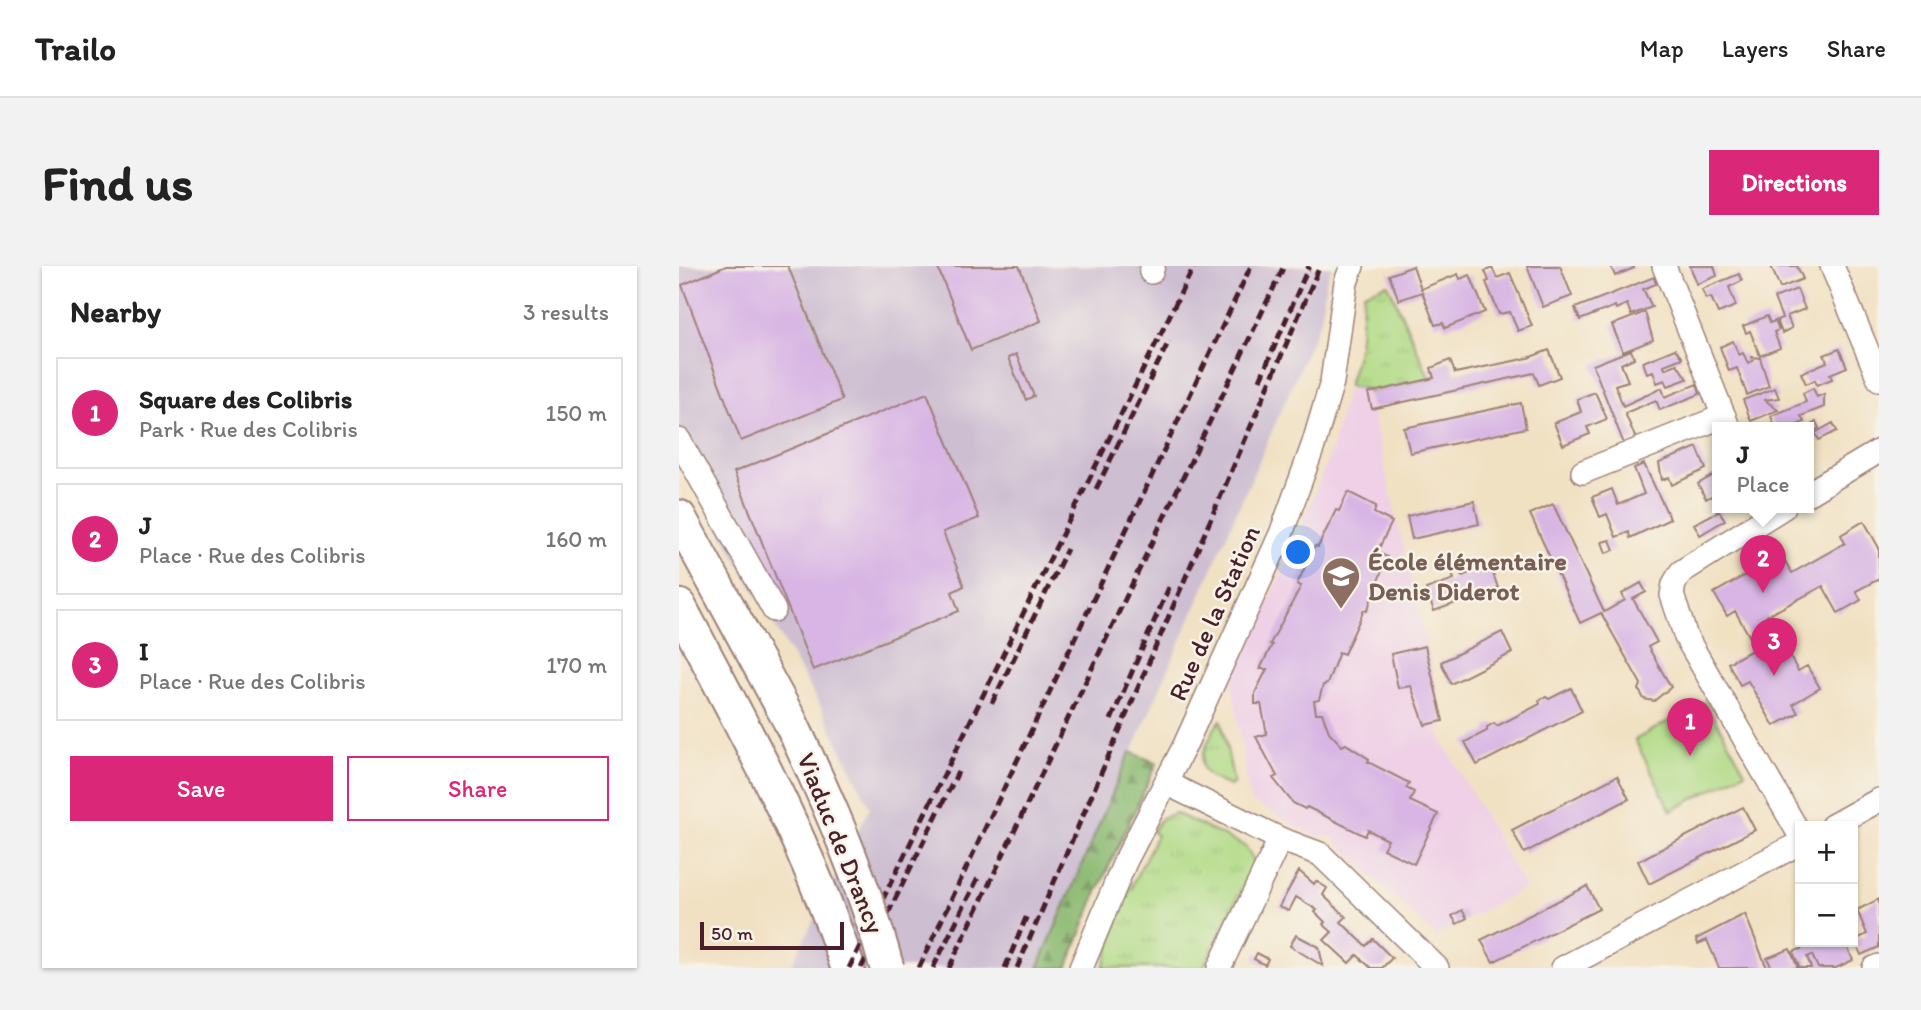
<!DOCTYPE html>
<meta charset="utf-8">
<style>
body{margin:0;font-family:Itim,sans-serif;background:#f2f2f2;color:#222}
.controls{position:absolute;right:21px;bottom:21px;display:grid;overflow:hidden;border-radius:0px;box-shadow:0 2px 5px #0004}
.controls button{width:63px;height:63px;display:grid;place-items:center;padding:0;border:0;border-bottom:2px solid #e0e0e0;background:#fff;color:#222;font:35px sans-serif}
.scale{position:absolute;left:21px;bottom:18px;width:144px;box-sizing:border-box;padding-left:7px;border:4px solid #4a1f2b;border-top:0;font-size:19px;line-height:24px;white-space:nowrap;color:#4a1f2b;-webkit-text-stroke:5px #f7f3e8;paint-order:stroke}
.you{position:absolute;left:620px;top:287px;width:24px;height:24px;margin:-18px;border:5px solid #fff;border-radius:50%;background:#1a73e8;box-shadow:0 0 0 10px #1a73e833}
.badge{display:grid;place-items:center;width:46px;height:46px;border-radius:50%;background:#db2777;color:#fff;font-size:23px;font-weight:700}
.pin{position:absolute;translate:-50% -58px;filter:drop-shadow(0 2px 4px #0008)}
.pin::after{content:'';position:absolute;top:37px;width:24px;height:21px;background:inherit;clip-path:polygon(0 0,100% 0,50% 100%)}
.popup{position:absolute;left:1033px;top:156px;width:102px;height:91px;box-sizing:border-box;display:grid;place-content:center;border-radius:0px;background:#fff;filter:drop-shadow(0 2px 5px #0005);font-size:23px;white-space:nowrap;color:#767676}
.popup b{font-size:26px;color:#222}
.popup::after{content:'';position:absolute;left:50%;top:100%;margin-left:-14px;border:14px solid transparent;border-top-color:#fff}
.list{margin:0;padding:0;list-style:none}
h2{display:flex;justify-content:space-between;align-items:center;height:91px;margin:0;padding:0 28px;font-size:30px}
h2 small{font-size:23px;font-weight:400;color:#767676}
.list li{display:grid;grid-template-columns:46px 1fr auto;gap:21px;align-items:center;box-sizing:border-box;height:112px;margin:0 14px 14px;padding:0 14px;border:2px solid #e0e0e0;border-radius:0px}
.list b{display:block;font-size:26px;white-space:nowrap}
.list p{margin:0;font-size:23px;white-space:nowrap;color:#767676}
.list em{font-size:23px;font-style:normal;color:#767676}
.actions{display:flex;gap:14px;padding:21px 28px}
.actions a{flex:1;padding:16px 0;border:2px solid #db2777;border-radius:0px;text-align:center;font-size:24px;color:#db2777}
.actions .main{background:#db2777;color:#fff}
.map{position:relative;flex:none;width:1200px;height:702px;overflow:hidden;border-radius:0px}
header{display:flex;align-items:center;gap:42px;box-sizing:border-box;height:98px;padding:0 35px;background:#fff;border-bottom:2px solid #e0e0e0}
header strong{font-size:33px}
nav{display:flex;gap:38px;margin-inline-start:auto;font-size:24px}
.intro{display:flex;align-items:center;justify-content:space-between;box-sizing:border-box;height:168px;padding:0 42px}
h1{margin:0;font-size:49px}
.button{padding:18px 32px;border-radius:0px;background:#db2777;color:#fff;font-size:24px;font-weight:700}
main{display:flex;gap:42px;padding:0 42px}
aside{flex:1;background:#fff;border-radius:0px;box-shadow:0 2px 5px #0004}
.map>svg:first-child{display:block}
.built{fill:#efd0e6}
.industrial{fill:#cdbed2}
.grass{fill:url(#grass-tufts);stroke:#7d7c58;stroke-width:2}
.forest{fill:url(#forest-firs);stroke:#6b6c4e;stroke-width:2}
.park{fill:#b0da85;stroke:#7d7c58;stroke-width:2}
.building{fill:#d8b5e4}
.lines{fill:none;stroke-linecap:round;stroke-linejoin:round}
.minor-casing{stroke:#9e8077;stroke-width:26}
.highway-casing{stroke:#9e8077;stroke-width:37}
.minor{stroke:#fff;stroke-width:23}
.highway{stroke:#fff;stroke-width:33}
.rail{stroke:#4a1f2b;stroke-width:5;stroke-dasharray:10 5;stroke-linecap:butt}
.highway-bridge-casing{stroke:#9e8077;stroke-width:37;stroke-linecap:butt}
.highway-bridge{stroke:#fff;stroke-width:33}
.labels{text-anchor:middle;stroke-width:5;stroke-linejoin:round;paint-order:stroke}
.education-label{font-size:26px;font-weight:bold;fill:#785e54;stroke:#f7f3e8;text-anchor:start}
.street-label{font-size:26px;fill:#4a1f2b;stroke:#f7f3e8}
</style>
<header>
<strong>Trailo</strong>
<nav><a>Map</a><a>Layers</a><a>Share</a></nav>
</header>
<div class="intro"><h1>Find us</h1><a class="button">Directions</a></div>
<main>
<aside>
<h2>Nearby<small>3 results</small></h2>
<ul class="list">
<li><span class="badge">1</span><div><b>Square des Colibris</b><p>Park · Rue des Colibris</p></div><em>150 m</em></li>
<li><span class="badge">2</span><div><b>J</b><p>Place · Rue des Colibris</p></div><em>160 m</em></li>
<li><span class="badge">3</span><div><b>I</b><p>Place · Rue des Colibris</p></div><em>170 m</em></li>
</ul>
<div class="actions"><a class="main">Save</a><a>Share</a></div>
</aside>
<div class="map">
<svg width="1200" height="702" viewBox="0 0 1200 702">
<defs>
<pattern id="grass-tufts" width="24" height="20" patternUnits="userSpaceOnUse" patternTransform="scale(1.75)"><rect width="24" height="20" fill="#b0da85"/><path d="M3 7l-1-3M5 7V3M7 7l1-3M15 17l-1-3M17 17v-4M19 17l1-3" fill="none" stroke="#99bb73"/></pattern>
<pattern id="forest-firs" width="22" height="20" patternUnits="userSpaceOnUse" patternTransform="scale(1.75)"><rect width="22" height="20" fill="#8cba72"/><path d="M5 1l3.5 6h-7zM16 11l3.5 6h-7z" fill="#74975e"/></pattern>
</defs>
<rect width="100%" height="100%" fill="#f7f3e8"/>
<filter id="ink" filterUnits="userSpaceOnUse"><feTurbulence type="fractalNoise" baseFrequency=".0143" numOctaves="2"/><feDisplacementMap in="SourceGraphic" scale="14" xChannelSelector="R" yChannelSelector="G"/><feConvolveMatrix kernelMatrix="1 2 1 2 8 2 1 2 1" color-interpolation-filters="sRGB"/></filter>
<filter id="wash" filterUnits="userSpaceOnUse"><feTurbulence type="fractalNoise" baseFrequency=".00686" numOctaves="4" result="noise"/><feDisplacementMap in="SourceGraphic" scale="28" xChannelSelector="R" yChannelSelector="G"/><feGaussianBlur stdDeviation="1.57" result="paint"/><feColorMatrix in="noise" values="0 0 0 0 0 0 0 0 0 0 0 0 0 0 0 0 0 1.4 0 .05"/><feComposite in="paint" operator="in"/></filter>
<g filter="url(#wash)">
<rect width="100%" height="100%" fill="#f1e1c3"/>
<path class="built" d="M669 120 688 123 765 459 758 465 846 622 756 670 653 571 634 569 571 535 553 418 619 270 651 187Z"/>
<path class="industrial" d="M0 0H653L647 15 642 53 359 702H111L191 541 142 441 0 193Z"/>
<path class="grass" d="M709 18 751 113 689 127 688 123 669 120 680 81 685 27Z
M542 454 555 517 551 520C523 508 516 503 530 474 533 467 536 460 542 454Z
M496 547 566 580 576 596 524 702H424L446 633 478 569 473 566 482 552Z"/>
<path class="forest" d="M451 486 478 497 418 626 388 702H359Z"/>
<path class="park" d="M1026 435 1066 506 992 545 956 474Z"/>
<g id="blocks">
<path class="building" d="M47 0H109L163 134 62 175 3 19Z
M258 0H340L362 55 292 84Z
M734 0 742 23 779 8 781 13 791 9 806 46 766 62 764 57 756 59 743 26 720 34 710 9Z
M848 0H881L893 30 864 41Z
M932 0H955V2L936 10Z
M1011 0H1035L1038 10 1018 18Z
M1092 0H1118L1124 13 1101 22Z
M813 2 818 12 831 7 853 60 839 65 831 46 820 48 807 16 810 15 806 5Z
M1060 8 1063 15 1050 21 1057 40 1039 47 1032 31 1027 33 1023 23Z
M975 11 977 18 964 23 973 41 952 49 948 38 937 43 936 40 901 54 896 42Z
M1118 23 1126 43 1108 50 1113 62 1103 67 1098 54 1103 52 1095 32Z
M966 46 974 74 944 86 933 59Z
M1088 50 1091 57 1096 55 1100 64 1095 66 1101 82 1081 90 1071 65 1067 67 1064 60Z
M1054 75 1060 89 1064 87 1069 97 1074 95 1073 91 1081 92 1090 120 1068 129 1058 102 1050 105 1041 81Z
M996 83 1003 92 985 99 986 103 998 98 1008 113 989 120 986 114 978 117 974 105 968 107 964 96Z
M1160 83 1168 101 1151 108 1153 113 1138 119 1136 114 1127 118 1122 107 1148 96 1145 89Z
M870 84 881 111 860 119 855 107 693 143 689 127 755 112 752 102 771 94 776 107 849 92Z
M952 84 955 92 942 98 949 115 936 119 944 140 983 122 986 131 1018 118 1021 128 981 144 977 134 946 147 957 173 945 178 914 99Z
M337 88 355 130 347 134 329 92Z
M1096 122 1100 132 1086 134 1099 144 1072 155 1064 134Z
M1134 122 1138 131 1145 128V141L1122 150 1125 156 1114 161H1096L1092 150 1127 136 1124 127Z
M916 126 928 153 908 161 911 168 884 179 875 157 902 146 898 133Z
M248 127 300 252 264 266 285 320 273 326 280 345 134 404 55 206Z
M842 137 847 162 731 187 725 162Z
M1137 156 1140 162 1131 167 1135 175 1130 179V160Z
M1154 157 1158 165 1140 174 1136 167Z
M1018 181 1027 203 993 219 990 211 983 214 980 197Z
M965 198 991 253 951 272 950 266 937 271 928 248 921 251 913 231 933 223 939 239 965 228 955 202Z
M1038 207V233L1036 228 1027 233 1019 218Z
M669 226 697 240 695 247 713 256 698 286 708 291 688 345 685 344 665 388 660 386 648 418 644 419 640 434 635 435 637 447H643L650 466 663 480 667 478 690 493 689 496 730 517 727 522 735 526 731 535 759 548 735 598 704 583 709 574 689 564 686 570 628 541 626 543 614 537 594 512 598 510 577 471 588 468 582 438H576V427L588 403H581L593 379 591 378 622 320 618 318 636 280 639 281 657 244 660 245Z
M795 235 800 258 733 273 728 250Z
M874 238 925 346 946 334 943 328 962 317 967 326 954 333 978 376 969 381 992 421 975 435 965 433 960 424 962 418 922 347 901 357 851 248Z
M1040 245 1046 254 1021 269 1015 258Z
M1185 255 1200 282V313L1177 325 1182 334 1159 347 1144 320 1088 350 1119 405 1128 400 1141 422 1114 438 1119 447 1095 460 1069 415 1061 419 1049 397 1077 382 1056 345 1048 350 1035 327 1079 302 1075 294 1097 280 1113 307 1166 277 1162 269Z
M931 274 935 284 927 287 923 276Z
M811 299 819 322 755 345 747 323 775 313 773 307 780 304 783 310Z
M823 366 833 387 772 418 762 396Z
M746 380 764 455 746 459 732 420 719 422 712 388Z
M892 422 903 445 798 499 786 476 808 465V461L815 457 818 460 861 438 860 434 867 431 870 433Z
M938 510 950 533 845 587 833 564Z
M1064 541 1076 564 970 618 959 595Z
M620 605 635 618 637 615 648 622 644 629 667 651 662 656 687 680 694 673 713 692 703 702H692L678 689 670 697 645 674 653 666 644 658 646 656 636 646 638 644 617 631 610 645 600 641Z
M908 620 920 643 814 696 802 674Z
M1200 633V681L1182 689 1176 674 1188 668 1178 644Z
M783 644 788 652 778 658 773 650Z
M1066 648 1088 702H1040L1028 674 1019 678 1017 673Z
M617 669 640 681 644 700 611 680Z
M1127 676H1166L1174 694 1157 702H1139L1133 689 1128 691 1132 702H1121L1114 686 1129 680Z
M1111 683 1119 702H1093L1088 692Z
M578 687 589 693 586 699 575 693Z"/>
</g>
</g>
<g filter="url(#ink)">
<use href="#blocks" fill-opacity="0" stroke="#9e8077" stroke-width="2"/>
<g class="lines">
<g class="minor-casing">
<path id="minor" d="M985 0 1049 161
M1153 0 1200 113
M472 6 474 0
M0 174 95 344
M904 206 1045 150
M1130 227 1200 185
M1105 241 1002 306 995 318 993 329 1007 371 1121 569
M487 517 601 573 641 588 758 702
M1153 560 1200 534
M402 702 446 596 506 479 602 268 634 180 653 116 667 16 673 0
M540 702 601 573
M884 702 1121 577
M1195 702 1200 700"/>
</g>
<g class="highway-casing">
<path id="highway" d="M0 251 111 455
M0 340C63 459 127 573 169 702"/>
</g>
<use href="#minor" class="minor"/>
<use href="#highway" class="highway"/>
<path class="rail" d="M581 114 630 0
M417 223 490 75
M313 437 388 283
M432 454 491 319
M170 702 515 0
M182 702 279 506
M240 702 572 0
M254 702 300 610
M270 702 605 0
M326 702 349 647
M338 702 641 0"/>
<g class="highway-bridge-casing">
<path id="highway-bridge" d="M111 455C149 535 185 616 208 702"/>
</g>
<use href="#highway-bridge" class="highway-bridge"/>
</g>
</g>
<defs>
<g id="school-pin" transform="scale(2.0125)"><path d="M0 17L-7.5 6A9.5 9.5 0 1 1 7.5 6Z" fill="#8d6e63" stroke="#f7f3e8"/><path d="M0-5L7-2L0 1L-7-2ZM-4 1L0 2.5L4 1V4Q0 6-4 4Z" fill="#fff"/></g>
</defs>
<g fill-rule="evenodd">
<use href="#school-pin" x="662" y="310"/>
</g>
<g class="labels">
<g class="education-label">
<text x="689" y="304">École élémentaire<tspan x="689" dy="30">Denis Diderot</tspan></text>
</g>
<g class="street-label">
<text transform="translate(535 347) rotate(-66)" y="9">Rue de la Station</text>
<text transform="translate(162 577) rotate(68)" y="9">Viaduc de Drancy</text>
</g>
</g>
</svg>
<div class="controls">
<button>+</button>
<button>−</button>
</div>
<div class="scale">50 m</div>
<div class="you"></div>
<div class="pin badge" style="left:1011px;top:490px">1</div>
<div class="pin badge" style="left:1084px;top:327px">2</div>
<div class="popup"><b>J</b>Place</div>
<div class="pin badge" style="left:1095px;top:410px">3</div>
</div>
</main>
